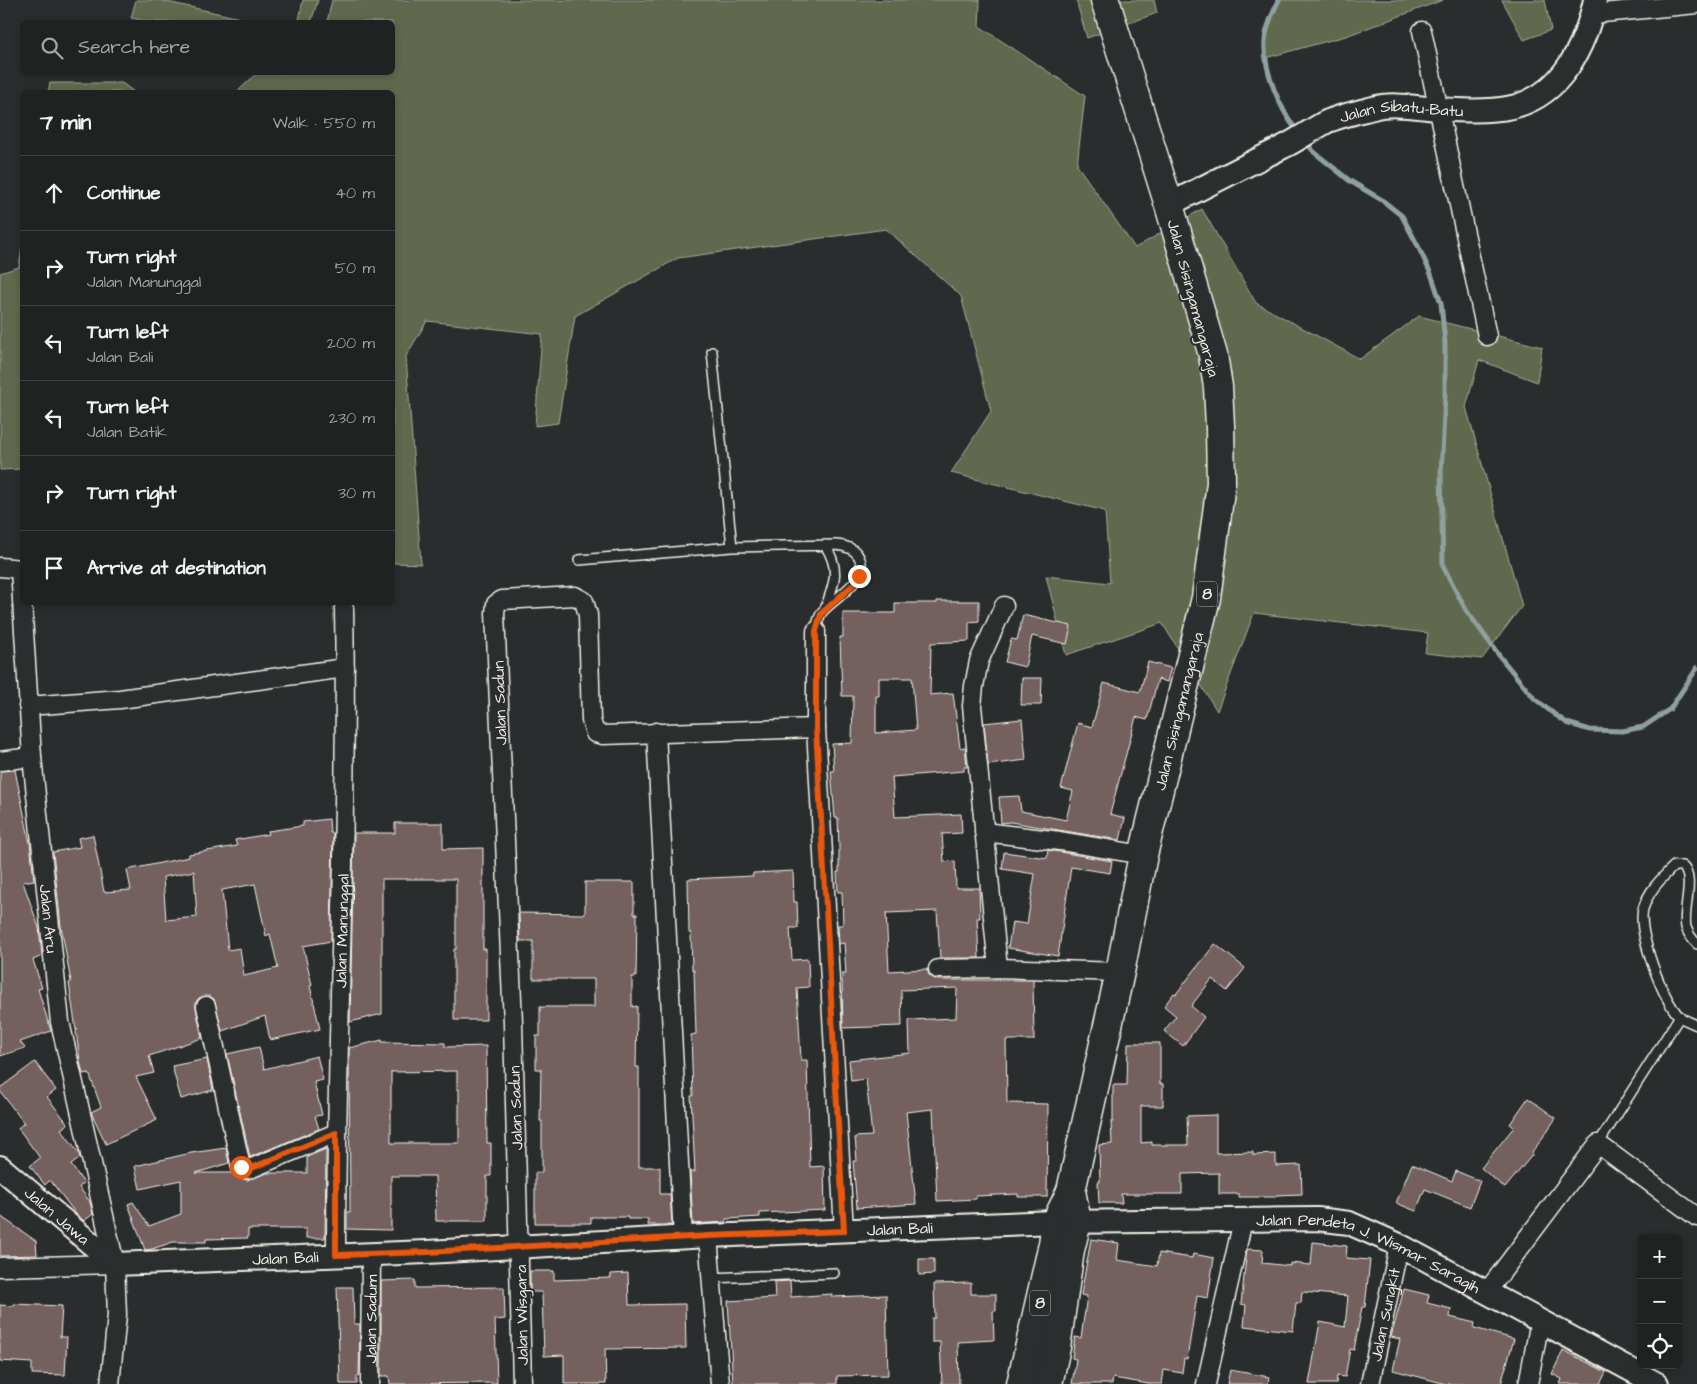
<!DOCTYPE html>
<meta charset="utf-8">
<style>
body{margin:0;font-family:"Architects Daughter",sans-serif;background:#282a2a;color:#f1f3f6}
.controls{position:absolute;right:15px;bottom:15px;display:grid;overflow:hidden;border-radius:8px;box-shadow:0 2px 8px #0003}
.controls button{width:45px;height:45px;display:grid;place-items:center;padding:0;border:0;border-bottom:1px solid #3d3f40;background:#202222;color:#f1f3f6;font:25px sans-serif}
.stop{position:absolute;width:15px;height:15px;margin:-11px;border:4px solid #ea580c;border-radius:50%;background:#fff}
.stop.end{background:#ea580c;border-color:#fff;box-shadow:0 1px 5px #0008}
.list{margin:0;padding:0;list-style:none}
h2{display:flex;justify-content:space-between;align-items:center;height:65px;margin:0;padding:0 20px;font-size:21px}
h2 small{font-size:16px;font-weight:400;color:#a2a4a5}
.list li{display:grid;grid-template-columns:32px 1fr auto;gap:15px;align-items:center;box-sizing:border-box;height:75px;padding:0 20px;border-top:1px solid #3d3f40}
.list b{display:block;font-size:19px;white-space:nowrap}
.list p{margin:0;font-size:16px;white-space:nowrap;color:#a2a4a5}
.list em{font-size:16px;font-style:normal;color:#a2a4a5}
.icon{flex:none;width:28px;height:28px;fill:none;stroke:currentColor;stroke-width:2;stroke-linecap:round;stroke-linejoin:round}
.map{position:relative;flex:none;width:1697px;height:1384px;overflow:hidden}
.search{position:absolute;background:#202222;box-shadow:0 2px 8px #0003;left:20px;top:20px;width:375px;height:55px;display:flex;align-items:center;gap:12px;box-sizing:border-box;padding:0 18px;border-radius:8px;color:#a2a4a5;font-size:19px}
.panel{position:absolute;background:#202222;box-shadow:0 2px 8px #0003;left:20px;top:90px;width:375px;height:515px;border-radius:8px}
.map>svg:first-child{display:block}
.green{fill:#60684e;stroke:#aaac9b}
.lines{fill:none;stroke-linecap:round;stroke-linejoin:round}
.stream{stroke:#8fa09e;stroke-width:5}
.building{fill:#73605f;stroke:#f4f1e8;fill-rule:evenodd}
.service-casing{stroke:#f4f1e8;stroke-width:12}
.minor-casing{stroke:#f4f1e8;stroke-width:21}
.tertiary-casing{stroke:#f4f1e8;stroke-width:26}
.trunk-casing{stroke:#f4f1e8;stroke-width:31}
.service{stroke:#2a2d2e;stroke-width:9}
.minor{stroke:#2a2d2e;stroke-width:18}
.tertiary{stroke:#2a2d2e;stroke-width:22}
.trunk{stroke:#2a2d2e;stroke-width:28}
.route{stroke:#ea580c;stroke-width:6}
.labels{text-anchor:middle;stroke-width:4;stroke-linejoin:round;paint-order:stroke}
.shield{fill:#2a2d2e;stroke:#b7b6b0;stroke-width:1}
.shield-label{font-size:15px;font-weight:bold;fill:#f4f1e8}
.street-label{font-size:16px;fill:#f4f1e8;stroke:#2a2d2e}
</style>
<div class="map">
<svg width="1697" height="1384" viewBox="0 0 1697 1384">
<rect width="100%" height="100%" fill="#2a2d2e"/>
<filter id="ink" filterUnits="userSpaceOnUse"><feTurbulence type="fractalNoise" baseFrequency=".02" numOctaves="2"/><feDisplacementMap in="SourceGraphic" scale="10" xChannelSelector="R" yChannelSelector="G"/><feConvolveMatrix kernelMatrix="1 2 1 2 8 2 1 2 1" color-interpolation-filters="sRGB"/></filter>
<g filter="url(#ink)">
<path class="green" d="M136 0H158L258 22H151L131 18Z
M303 0H318L311 22H304L299 20Z
M332 0H980L979 26 1085 96 1077 165 1135 248 1202 209 1256 303 1360 359 1419 316 1542 347 1537 382 1479 360 1466 407 1522 606 1482 659 1425 653 1428 633 1254 613 1217 711 1162 623 1066 655 1046 576 1110 583 1105 511 951 473 991 411 961 296 886 229 678 258 575 316 558 423 535 426 542 334 427 321 406 356 421 564 393 563 392 92H237L257 73 392 72V22H327Z
M1076 0H1154L1157 13 1087 38Z
M1279 0H1443L1346 36 1265 58C1265 37 1270 19 1279 0Z
M1502 0H1545L1551 30 1524 40Z
M50 83H122L134 92H48Z
M22 247V469L0 470V273L19 267Z"/>
<g class="lines">
<path class="stream" d="M1279 0C1273 12 1266 27 1265 41 1263 70 1280 110 1298 132
M1305 141 1314 152 1350 181 1382 200 1402 216 1418 246 1431 274 1441 303 1445 343V395L1441 473 1443 566 1466 610 1501 658 1534 698 1554 714 1567 723 1590 730 1622 731 1643 727 1670 709 1697 668"/>
</g>
<path class="building" d="M937 601H979V621L969 622V641L931 643 930 695 953 693 960 748 965 747 967 767H964V771L892 777 895 817 961 814 962 833 942 834 944 862 955 861 956 888H979L980 918H977L979 958H940L937 911 886 913 889 971 927 969 929 975 933 978 938 980H1033L1034 1040H1006L1007 1103 1048 1104 1047 1197H1018V1194L976 1196V1199L937 1201 933 1109 906 1112 916 1204 857 1208 853 1161H857L855 1137 872 1136 866 1079 851 1081 849 1060 910 1053 909 1020 956 1018 957 988 901 990 902 1026 843 1028 842 974H846L844 943 839 944 838 925H843L842 892H838L837 872H839V848L838 818H835L831 771H834L832 744 852 743 853 696H842L840 637H843V613H895V603H937ZM879 678H912L916 730 876 733V696H879Z
M1023 615 1071 626 1067 644 1032 636 1025 667 1005 662 1011 639 1017 640Z
M1148 662 1171 668 1167 682 1158 679 1147 720 1136 717 1110 814 1125 818 1120 840 1010 822 1001 823 999 797 1019 796 1021 811 1066 820 1073 791 1061 788 1078 723 1092 727 1104 683 1140 692Z
M1022 678H1042L1041 705H1021Z
M1022 719 1026 760 988 765 984 723Z
M15 770 30 843 34 880 23 882 39 928 42 956 33 960 42 988 38 989 51 1031 20 1042 25 1048 0 1056V771Z
M329 819 330 833H333L331 941 303 946 312 985 310 986 320 1029 270 1040 265 1016 222 1031 214 999 209 996 199 998 196 1002V1008L202 1038 149 1056 154 1073 136 1077 157 1120 106 1144 91 1112 101 1107 89 1073 83 1074 80 1061 76 1031 78 1029 76 1030 69 983 71 982 61 926 53 852 80 847 78 838 93 835 104 892 131 890 127 870 189 857V854L237 846 235 840 269 834 268 831 303 826V822ZM194 871 197 917 166 920 163 877ZM255 884 266 936 270 934 278 968 244 976 240 948 228 950 222 890Z
M395 823H443V849L483 848V949H486V1020H454V949H456V879H382V1014L350 1022 354 833H395Z
M1048 850 1112 861 1110 873 1071 867 1058 956 1008 948 1012 922 1027 924 1035 874 1002 869 1004 852 1047 858Z
M793 871 794 902H797L798 928H790L792 960 808 959 809 987 797 988 801 1060H807L810 1167 824 1166 825 1210 760 1213V1217L726 1219V1222L693 1224 690 1172H695L691 1096H693L691 1035 696 1034 694 970H692L691 933H689L688 879 753 876V873Z
M585 882H634V914H637L636 977H632V1007L637 1006 636 1067H639V1167H660V1194H670L672 1225H648V1219H628V1217H591V1223H535V1173H542V1121H540L541 1069H536V1036H540V1007H594V979H533V941H520L519 913 585 914Z
M1215 944 1245 968 1227 991 1212 979 1191 1006 1204 1017 1183 1046 1164 1031 1176 1016 1164 1006 1174 993 1176 994Z
M382 1040V1042L445 1043V1047L486 1046 487 1143H491V1176H487V1221H436L435 1176H391V1230L347 1229V1212H350L349 1048ZM457 1071V1089H459V1143H391V1072Z
M1128 1043H1160V1084H1163V1106H1141V1143L1152 1142V1145H1188L1187 1116 1216 1115V1153L1253 1152V1155L1276 1154V1166L1301 1165 1302 1194 1276 1195V1197H1239V1194H1219V1173L1182 1174V1194H1121L1122 1203H1099L1098 1182H1100L1099 1145 1112 1144 1111 1122H1113V1085H1127Z
M259 1047 264 1069 317 1056 323 1080 314 1082 322 1115 315 1116 319 1129 250 1157 227 1054Z
M207 1059 213 1090 181 1099 172 1066Z
M35 1062 56 1090 47 1097 68 1124 61 1129 79 1153 80 1158 71 1165 84 1183 79 1187 90 1202 93 1214 84 1221 76 1214 50 1180 45 1185 30 1166 40 1158 18 1128 24 1123 0 1091V1088Z
M1528 1098 1556 1118 1532 1153 1533 1154 1505 1188 1481 1168 1514 1127 1510 1124Z
M226 1148 229 1163 196 1173H232L237 1177 247 1180 267 1173H307V1157L326 1149 325 1238H306V1229H248V1238L206 1239V1242H173L152 1249 145 1250 128 1204 133 1202 149 1226 181 1214V1180L140 1189 135 1166 191 1153Z
M1412 1164 1452 1181 1456 1171 1480 1181 1470 1207 1425 1189 1416 1211 1396 1203Z
M0 1216 36 1241 37 1255 0 1256Z
M1091 1239 1119 1243 1117 1260 1157 1266 1159 1253 1192 1258 1193 1254 1214 1258 1208 1298 1197 1296 1187 1359 1184 1358 1182 1373 1164 1370 1162 1384H1149L1113 1378 1112 1384H1072L1076 1359 1072 1358 1075 1337 1081 1338 1087 1296 1081 1295Z
M1313 1242 1347 1246 1346 1258 1370 1260 1365 1307H1362L1354 1350 1350 1349 1345 1377 1337 1376 1336 1384H1309L1320 1322 1345 1327 1348 1296 1302 1292 1301 1303H1296L1293 1331 1244 1326 1246 1305 1241 1304 1247 1249 1263 1250 1262 1263 1290 1266V1263L1311 1265Z
M919 1259H934V1274L919 1275Z
M530 1271H554V1280L611 1278V1274L628 1273 629 1305 685 1304 686 1348 605 1349 606 1384H564V1355L544 1356 542 1292H530Z
M415 1280V1288L504 1287 505 1319 495 1320 497 1383 390 1384 389 1376H381V1281Z
M790 1281 791 1297 832 1294V1297L886 1295 888 1375 837 1376V1384H733L728 1301 775 1298 774 1282Z
M971 1283V1294H996V1311H993L994 1340 958 1342 959 1384H942L940 1342H932V1318H935L934 1284Z
M337 1287H353L354 1324H360L359 1376H357V1384H340Z
M1404 1289 1429 1295 1427 1303 1451 1309 1450 1317 1475 1323 1474 1328 1514 1339 1501 1384H1446L1393 1370 1400 1339 1391 1337Z
M14 1304 62 1306 60 1337H67L65 1375 32 1374V1363L0 1361V1305L14 1306Z
M1563 1350 1606 1372 1600 1384H1560L1562 1379 1552 1374Z
M1230 1370 1269 1377 1268 1384H1227Z"/>
<g class="lines">
<g class="service-casing">
<path id="service" d="M712 352 732 547
M579 560 732 547 836 545C845 546 855 548 859 557 871 579 834 598 822 612 818 618 817 624 816 631
M825 609C834 584 841 570 825 545
M1697 944C1692 939 1688 934 1686 927 1682 911 1696 877 1682 866H1674C1660 880 1649 890 1643 909 1637 931 1663 1002 1680 1017 1684 1020 1692 1023 1697 1025
M1598 1144 1680 1016
M711 1278 834 1273"/>
</g>
<g class="minor-casing">
<g id="minor">
<path d="M1592 14 1697 4"/>
<path d="M1422 31 1487 336"/>
<path d="M0 567 22 569"/>
<path id="s1" d="M20 569 32 757 60 1022 115 1264 117 1315 110 1384"/>
<path d="M816 631V728L844 1231"/>
<path d="M28 706 120 699 345 668"/>
<path d="M656 732 683 1238"/>
<path d="M0 761 32 757"/>
<path d="M984 832 1060 841 1143 855"/>
<path d="M998 968 972 706 974 686 979 661 1004 606"/>
<path d="M938 969 998 968 1120 972"/>
<path d="M206 1006 241 1167 246 1169 252 1168 336 1133"/>
<path d="M708 1236 720 1384"/>
<path id="s2" d="M336 1255C336 1039 348 824 344 608"/>
<path d="M0 1267 115 1264"/>
<path d="M1486 1293 1598 1144 1697 1217"/>
<path id="s3" d="M370 1384 371 1254"/>
<path d="M522 1384 513 1023 495 613 496 604 502 600 575 596 584 601 588 615 591 720 595 733 603 735 816 728"/>
<path d="M1206 1384 1243 1220"/>
<path id="s4" d="M1370 1384 1399 1245"/>
<path d="M1528 1384 1540 1321"/>
</g>
</g>
<g class="tertiary-casing">
<g id="tertiary">
<path id="s5" d="M1169 205C1207 185 1245 166 1283 147 1298 140 1311 130 1326 122 1340 116 1358 112 1373 108 1394 102 1419 108 1440 109 1464 111 1489 112 1512 107 1562 95 1585 46 1595 0"/>
<path id="s6" d="M0 1167 115 1264 427 1252 708 1236 1056 1222 1317 1219 1349 1223 1399 1245 1657 1384"/>
</g>
</g>
<g class="trunk-casing">
<g id="trunk">
<path id="s7" d="M1021 1384 1053 1244 1056 1222 1071 1191 1120 972 1143 855 1206 598 1221 483 1220 426 1218 387 1213 355 1169 205 1105 0"/>
<path d="M1048 1384 1056 1347 1070 1250 1077 1222 1071 1191"/>
</g>
</g>
<use href="#service" class="service"/>
<use href="#minor" class="minor"/>
<use href="#tertiary" class="tertiary"/>
<use href="#trunk" class="trunk"/>
</g>
</g>
<g class="lines" filter="url(#ink)">
<path class="route" d="M241 1167 246 1169 252 1168 336 1133V1255L427 1252 708 1236 844 1231 816 728V631L821 614 854 584 859 576"/>
</g>
<g class="labels">
<g class="shield">
<rect x="1197" y="581.5" width="20" height="25" rx="4"/>
<rect x="1030" y="1290.5" width="20" height="25" rx="4"/>
</g>
<g class="shield-label">
<text x="1207" y="599">8</text>
<text x="1040" y="1308">8</text>
</g>
<g class="street-label">
<text dy="6" stroke="none"><textPath href="#s5" startOffset="255">Jalan Sibatu-Batu</textPath></text>
<text transform="translate(1194 298) rotate(75)" y="6">Jalan Sisingamangaraja</text>
<text transform="translate(499 703) rotate(-92)" y="6">Jalan Sadun</text>
<text dy="6" stroke="none"><textPath href="#s7" startOffset="692">Jalan Sisingamangaraja</textPath></text>
<text dy="6" stroke="none"><textPath href="#s1" startOffset="351">Jalan Aru</textPath></text>
<text dy="6" stroke="none"><textPath href="#s2" startOffset="324">Jalan Manunggal</textPath></text>
<text transform="translate(515 1108) rotate(-92)" y="6">Jalan Sadun</text>
<text dy="6" stroke="none"><textPath href="#s6" startOffset="75">Jalan Jawa</textPath></text>
<text dy="6" stroke="none"><textPath href="#s6" startOffset="936">Jalan Bali</textPath></text>
<text dy="6" stroke="none"><textPath href="#s6" startOffset="321">Jalan Bali</textPath></text>
<text dy="6" stroke="none"><textPath href="#s6" startOffset="1412">Jalan Pendeta J. Wismar Saragih</textPath></text>
<text dy="6" stroke="none"><textPath href="#s4" startOffset="71">Jalan Sungkit</textPath></text>
<text transform="translate(521 1315) rotate(-91)" y="6">Jalan Wisgara</text>
<text dy="6" stroke="none"><textPath href="#s3" startOffset="65">Jalan Sadum</textPath></text>
</g>
</g>
</svg>
<div class="controls">
<button>+</button>
<button>−</button>
<button><svg class="icon" aria-label="locate" viewBox="0 0 24 24"><circle cx="12" cy="12" r="6"/><path d="M12 2v4M12 18v4M2 12h4M18 12h4"/></svg></button>
</div>
<div class="stop" style="left:241px;top:1167px"></div>
<div class="stop end" style="left:859px;top:576px"></div>
<div class="search"><svg class="icon" aria-label="search" viewBox="0 0 24 24"><circle cx="10" cy="10" r="6"/><path d="M15 15l6 6"/></svg>Search here</div>
<section class="panel">
<h2>7 min<small>Walk · 550 m</small></h2>
<ul class="list">
<li><svg class="icon" aria-label="ahead" viewBox="0 0 24 24"><path d="M12 20V5M6 11l6-6 6 6"/></svg><div><b>Continue</b></div><em>40 m</em></li>
<li><svg class="icon" aria-label="right" viewBox="0 0 24 24"><path d="M7 20v-9h11M14 6l5 5-5 5"/></svg><div><b>Turn right</b><p>Jalan Manunggal</p></div><em>50 m</em></li>
<li><svg class="icon" aria-label="left" viewBox="0 0 24 24"><path d="M17 20v-9H6M10 6l-5 5 5 5"/></svg><div><b>Turn left</b><p>Jalan Bali</p></div><em>200 m</em></li>
<li><svg class="icon" aria-label="left" viewBox="0 0 24 24"><path d="M17 20v-9H6M10 6l-5 5 5 5"/></svg><div><b>Turn left</b><p>Jalan Batik</p></div><em>230 m</em></li>
<li><svg class="icon" aria-label="right" viewBox="0 0 24 24"><path d="M7 20v-9h11M14 6l5 5-5 5"/></svg><div><b>Turn right</b></div><em>30 m</em></li>
<li><svg class="icon" aria-label="arrive" viewBox="0 0 24 24"><path d="M6 21V4h12l-3 4 3 4H6"/></svg><div><b>Arrive at destination</b></div></li>
</ul>
</section>
</div>
